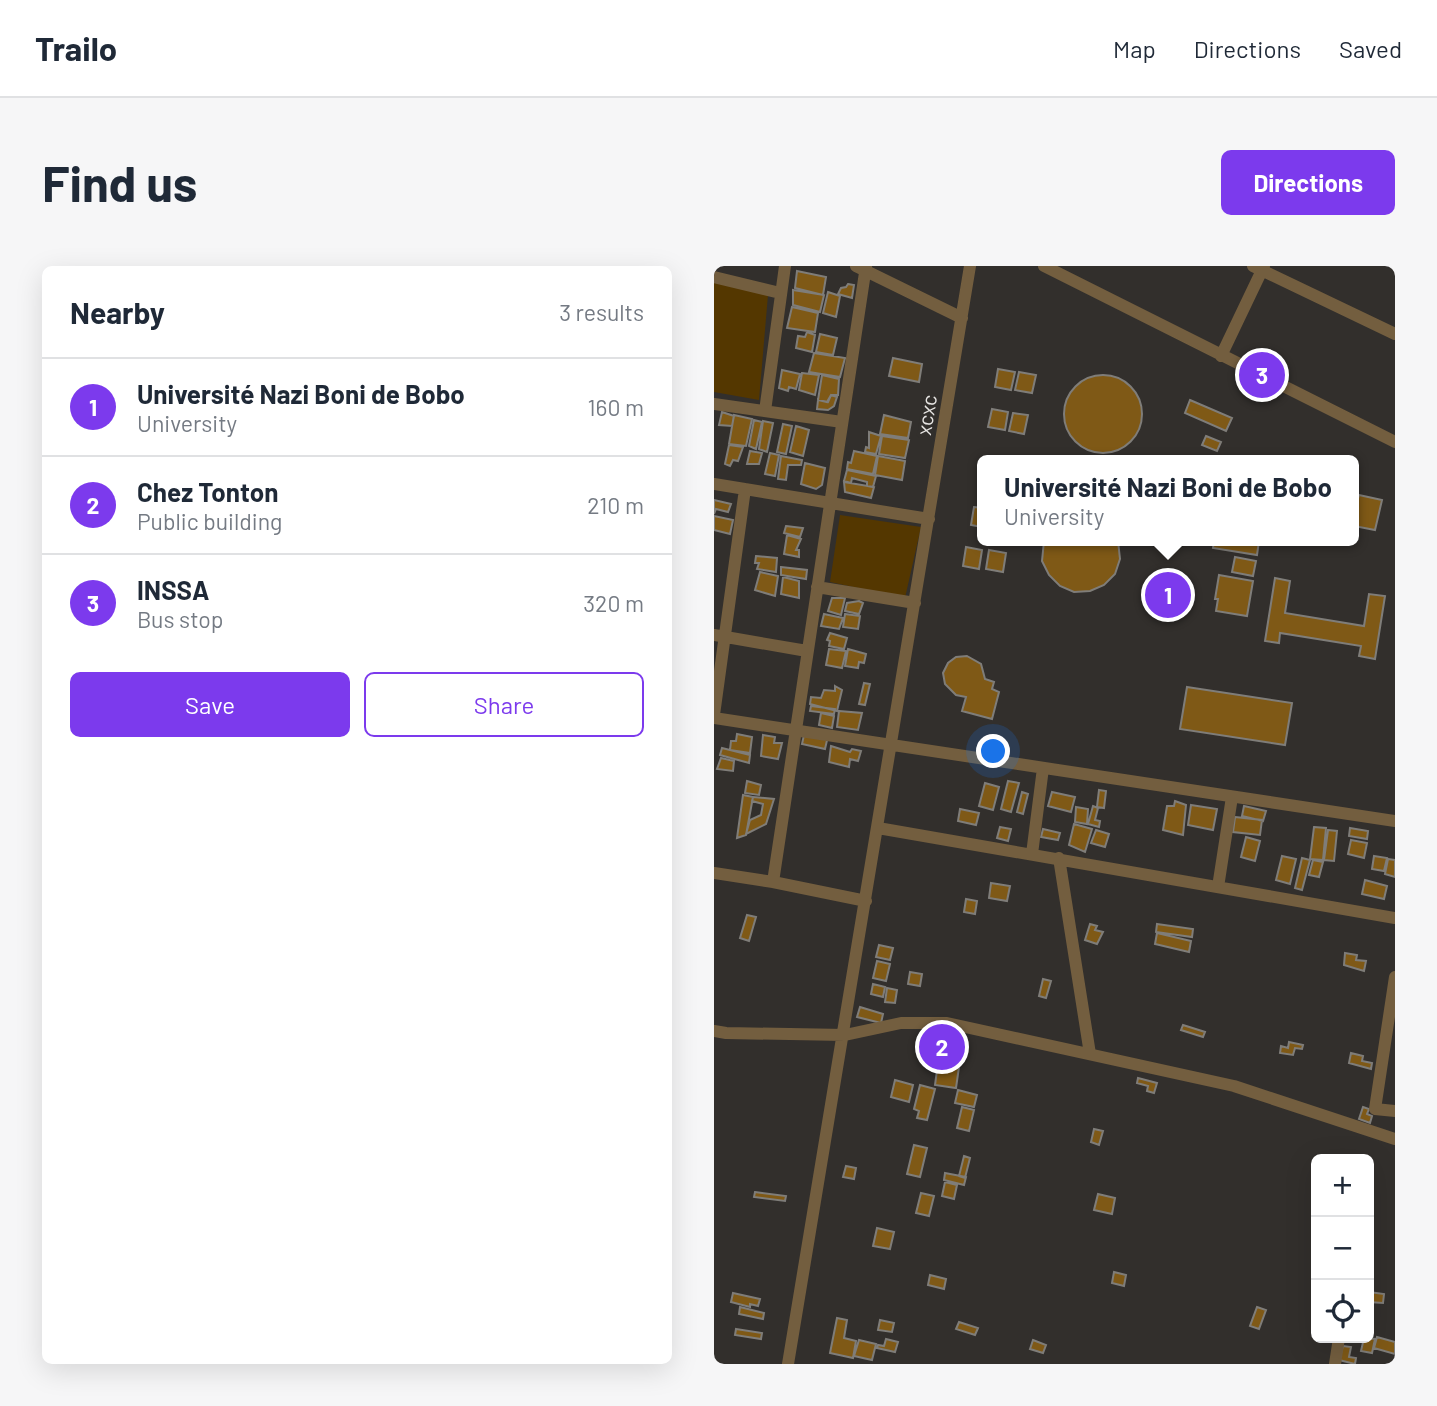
<!DOCTYPE html>
<meta charset="utf-8">
<style>
body{margin:0;font-family:Barlow,sans-serif;background:#f6f6f7;color:#1f2937}
.controls{position:absolute;right:21px;bottom:21px;display:grid;overflow:hidden;border-radius:10px;box-shadow:0 7px 28px #0002}
.controls button{width:63px;height:63px;display:grid;place-items:center;padding:0;border:0;border-bottom:2px solid #e0e1e3;background:#fff;color:#1f2937;font:35px sans-serif}
.you{position:absolute;left:280px;top:486px;width:24px;height:24px;margin:-18px;border:5px solid #fff;border-radius:50%;background:#1a73e8;box-shadow:0 0 0 10px #1a73e833}
.badge{display:grid;place-items:center;width:46px;height:46px;border-radius:50%;background:#7c3aed;color:#fff;font-size:23px;font-weight:700}
.pin{position:absolute;translate:-50% -50%;border:4px solid #fff;box-shadow:0 2px 7px #0006}
.popup{position:absolute;left:263px;top:189px;width:382px;height:91px;box-sizing:border-box;display:grid;place-content:center;border-radius:10px;background:#fff;filter:drop-shadow(0 2px 5px #0005);font-size:23px;white-space:nowrap;color:#747a83}
.popup b{font-size:26px;color:#1f2937}
.popup::after{content:'';position:absolute;left:50%;top:100%;margin-left:-14px;border:14px solid transparent;border-top-color:#fff}
.list{margin:0;padding:0;list-style:none}
h2{display:flex;justify-content:space-between;align-items:center;height:91px;margin:0;padding:0 28px;font-size:30px}
h2 small{font-size:23px;font-weight:400;color:#747a83}
.list li{display:grid;grid-template-columns:46px 1fr auto;gap:21px;align-items:center;box-sizing:border-box;height:98px;padding:0 28px;border-top:2px solid #e0e1e3}
.list b{display:block;font-size:26px;white-space:nowrap}
.list p{margin:0;font-size:23px;white-space:nowrap;color:#747a83}
.list em{font-size:23px;font-style:normal;color:#747a83}
.actions{display:flex;gap:14px;padding:21px 28px}
.actions a{flex:1;padding:16px 0;border:2px solid #7c3aed;border-radius:10px;text-align:center;font-size:24px;color:#7c3aed}
.actions .main{background:#7c3aed;color:#fff}
.icon{flex:none;width:38px;height:38px;fill:none;stroke:currentColor;stroke-width:2;stroke-linecap:round;stroke-linejoin:round}
.map{position:relative;flex:none;width:681px;height:1098px;overflow:hidden;border-radius:10px}
header{display:flex;align-items:center;gap:42px;box-sizing:border-box;height:98px;padding:0 35px;background:#fff;border-bottom:2px solid #e0e1e3}
header strong{font-size:33px}
nav{display:flex;gap:38px;margin-inline-start:auto;font-size:24px}
.intro{display:flex;align-items:center;justify-content:space-between;box-sizing:border-box;height:168px;padding:0 42px}
h1{margin:0;font-size:49px}
.button{padding:18px 32px;border-radius:10px;background:#7c3aed;color:#fff;font-size:24px;font-weight:700}
main{display:flex;gap:42px;padding:0 42px}
aside{flex:1;background:#fff;border-radius:10px;box-shadow:0 7px 28px #0002}
.map>svg:first-child{display:block}
.green{fill:#543700}
.building{fill:#7f5916;stroke:#7f7d79;stroke-width:2}
.lines{fill:none;stroke-linecap:round;stroke-linejoin:round}
.minor{stroke:#735e3f;stroke-width:12}
.labels{text-anchor:middle;stroke-width:7;stroke-linejoin:round;paint-order:stroke}
.street-label{font-size:21px;fill:#e8e6e4;stroke:#322f2c}
</style>
<header>
<strong>Trailo</strong>
<nav><a>Map</a><a>Directions</a><a>Saved</a></nav>
</header>
<div class="intro"><h1>Find us</h1><a class="button">Directions</a></div>
<main>
<aside>
<h2>Nearby<small>3 results</small></h2>
<ul class="list">
<li><span class="badge">1</span><div><b>Université Nazi Boni de Bobo</b><p>University</p></div><em>160 m</em></li>
<li><span class="badge">2</span><div><b>Chez Tonton</b><p>Public building</p></div><em>210 m</em></li>
<li><span class="badge">3</span><div><b>INSSA</b><p>Bus stop</p></div><em>320 m</em></li>
</ul>
<div class="actions"><a class="main">Save</a><a>Share</a></div>
</aside>
<div class="map">
<svg width="681" height="1098" viewBox="0 0 681 1098">
<rect width="100%" height="100%" fill="#322f2c"/>
<path class="green" d="M0 15 54 29 45 134 0 126Z
M126 249 207 261 191 332 116 316Z"/>
<path class="building" d="M83 5 112 11 109 29 81 22Z
M134 18 140 19 138 32 124 28 127 22 132 21Z
M79 24 110 29 106 46 79 39Z
M114 26 126 30 122 51 109 47Z
M78 41 104 47 101 66 73 62Z
M93 66 101 69 98 86 82 82 84 70 91 71Z
M106 68 123 72 119 89 102 86Z
M100 87 131 92 126 111 95 106Z
M179 92 208 98 205 116 175 110Z
M284 103 301 106 297 124 281 121Z
M68 104 86 108 82 123 75 121 74 125 65 122Z
M305 106 322 109 318 127 301 124Z
M88 107 105 109 101 129 85 124Z
M350 148a39 39 0 1 1 78 0a39 39 0 1 1-78 0Z
M108 109 125 113 124 129H117L113 136 104 134Z
M117 129 123 131 120 140 114 144 103 143 104 134 114 136Z
M476 134 518 152 512 165 471 147Z
M278 143 294 146 291 164 274 161Z
M8 146 20 150 18 160 5 159Z
M299 147 314 149 310 168 295 165Z
M20 149 38 153 32 180 15 178Z
M170 149 197 156 194 172 166 168Z
M40 154 48 156 42 183 35 180Z
M49 155 59 157 53 186 45 183Z
M69 158 78 160 72 188 63 186Z
M82 160 95 164 89 190 76 186Z
M155 166 167 170 162 188 151 186 152 181 155 182Z
M168 170 195 174 191 192 165 188Z
M492 170 507 176 503 185 488 179Z
M15 179 29 181 24 195 19 194 16 200 11 198Z
M36 185 48 187 45 198H33Z
M140 185 163 190 159 208 133 203 134 196 137 197Z
M56 187 65 189 61 210 51 208Z
M67 190 88 194 87 199H74L72 214 64 213Z
M164 190 191 195 188 214 161 209Z
M91 197 111 202 108 219 102 223 87 218Z
M133 204 162 210 159 221 153 220V216L138 212 137 217 130 215Z
M130 216 160 221 157 232 131 226Z
M645 229 668 234 661 264 640 260V235L643 236Z
M0 234 17 238 14 246 2 243 0 248Z
M260 241 268 242V261L257 259Z
M0 250 19 254 16 268 0 264Z
M72 260 89 262 86 271 70 267Z
M73 269 87 273 82 284H85V291L70 288Z
M330 275H404L406 293 401 308 390 319 376 325 360 326 346 320 335 309 328 295Z
M500 275H545L543 289 499 282Z
M252 281 268 284 265 303 249 300Z
M275 284 292 287 289 306 272 303Z
M42 290 63 292 62 306 43 303 45 297H41Z
M521 291 542 295 539 310 518 306Z
M67 301 93 304 92 313 67 309Z
M46 306 64 310 61 330 41 324Z
M505 309 539 315 533 350 502 345 504 333H501Z
M69 311 85 315V332L67 328Z
M561 312 576 315 571 347 650 360 655 328 671 330 661 393 645 390 647 380 566 367 565 377 551 375Z
M118 332H131L127 349 114 345Z
M145 335 149 337 145 348 131 345 133 337Z
M110 348 129 352 125 363 107 360Z
M131 348 146 350 144 363 129 361Z
M116 367 133 372 130 383 115 380 116 375 113 374Z
M115 383 132 385 128 402 112 399Z
M134 383 152 388 150 397 145 396 144 402 131 400Z
M253 390 267 398 271 413 280 416 278 423 285 426 278 453 248 445 252 431 242 429 231 418 229 407 234 397 242 391Z
M150 417 156 418 151 439 145 438Z
M121 420 128 424 123 445 96 438 97 431 107 432 110 424 121 425Z
M473 421 578 437 571 479 466 463Z
M97 440 121 443 120 448 96 445Z
M125 445 148 447 144 464 123 461Z
M107 447 120 450 118 462 105 459Z
M23 468 38 471 36 487 16 484 17 475H22Z
M49 469 61 471 60 477H68L64 493 47 490Z
M90 469 114 470 111 483 88 478Z
M117 480 136 486 138 483 147 485 144 495 136 493 135 501 115 496Z
M8 482 36 489 35 497 6 489Z
M7 492 20 495 19 505 3 503Z
M33 515 47 519 45 529 31 527Z
M294 515 305 517 297 546 287 543Z
M271 517 285 521 279 544 265 540Z
M385 524 392 525 390 542 383 541Z
M308 526 314 528 309 548 303 546Z
M338 526 361 531 357 546 334 540Z
M29 529 39 531 32 569 23 572Z
M39 531 60 533 52 558 32 568 36 554 47 549 49 538 38 535Z
M461 535 472 539 469 569 449 564 453 540H460Z
M477 539 503 543 499 564 474 559Z
M379 540 384 542 381 554 386 555 385 561 374 558Z
M530 540 552 545 549 555 528 550Z
M362 541 374 543 373 558 361 556Z
M246 543 265 547 262 559 244 555Z
M521 551 548 554 546 569 519 566Z
M360 558 378 563 371 586 355 579Z
M286 561 297 563 294 575 283 572Z
M600 561 612 562 609 594 596 593Z
M636 562 654 565 653 573 635 570Z
M329 563 346 567 344 574 327 571Z
M382 564 395 568 391 581 377 577Z
M614 564 623 565 620 595 610 594Z
M532 571 546 575 541 595 527 591Z
M637 574 653 577 650 592 634 588Z
M568 590 582 593 576 618 562 614Z
M660 590 673 592 670 605 658 603Z
M588 592 596 594 588 624 581 622Z
M674 593 681 594V611L671 608Z
M599 594 609 596 605 611 595 609Z
M651 614 673 620 670 633 648 628Z
M277 617 296 620 293 635 275 632Z
M252 633 263 635 261 648 250 646Z
M33 649 42 651 35 675 26 672Z
M376 658 383 660 381 664 389 666 383 678 371 674Z
M443 658 479 663 478 671 442 666Z
M443 667 477 675 475 686 441 678Z
M165 679 179 682 176 694 162 691Z
M631 687 643 689 642 694 652 695 650 705 630 699Z
M163 695 176 698 172 715 159 712Z
M196 706 208 708 206 720 194 718Z
M329 713 337 715 332 732 325 730Z
M159 718 171 721 169 731 157 728Z
M173 722 183 724 181 737 171 736Z
M146 741 169 748 167 757 143 751Z
M469 759 491 766 489 771 467 764Z
M575 776 589 779 588 783 581 782 579 789 566 787 567 780 574 782Z
M226 782 247 787 242 822 221 819Z
M637 787 649 790 648 795 658 797 657 803 635 797Z
M424 812 443 817 440 827 433 825 434 820 423 817Z
M181 814 199 819 195 836 177 831Z
M206 819 221 823 213 854 203 852 205 845 200 843Z
M244 824 263 829 260 841 241 837Z
M248 841 260 844 255 865 243 862Z
M649 841 655 843 653 848 658 850 656 857 645 853Z
M380 863 389 865 385 879 377 876Z
M200 879 213 882 206 911 193 908Z
M250 890 256 892 251 912 245 910Z
M132 900 142 902 140 913 129 911Z
M231 907 252 911 250 919 230 914Z
M231 916 243 919 240 933 228 930Z
M41 926 72 930 71 935 40 931Z
M207 927 220 930 215 950 202 947Z
M384 928 401 932 398 948 380 944Z
M163 962 180 966 176 983 159 980Z
M400 1006 412 1009 410 1020 398 1017Z
M216 1009 232 1013 230 1023 214 1019Z
M655 1026 670 1028 669 1037 655 1036Z
M19 1027 46 1033 44 1040 36 1038V1041L17 1036Z
M26 1041 50 1047 49 1053 25 1048Z
M543 1041 552 1044 545 1063 536 1060Z
M123 1052 133 1054 130 1072 142 1075 139 1092 116 1087Z
M166 1054 180 1057 178 1066 164 1064Z
M245 1056 264 1062 261 1069 242 1063Z
M22 1063 48 1067 47 1073 21 1069Z
M663 1071 681 1076V1088L660 1082Z
M650 1072 661 1073 658 1087 647 1085Z
M172 1073 184 1076 181 1086 163 1082 164 1079 170 1080Z
M145 1074 162 1078 158 1094 140 1090Z
M319 1074 332 1079 329 1087 316 1083Z
M629 1080 637 1081 635 1091 642 1092 641 1098 625 1094Z"/>
<g class="lines">
<path class="minor" d="M142 0 248 52
M330 0 681 176
M539 0 681 68
M0 11 66 27
M507 90 550 0
M0 138 128 156
M51 145 71 0
M0 218 215 253
M103 321 201 337
M0 369 93 385
M0 449 31 223
M0 452 681 555
M164 562 681 652
M318 588 329 502
M345 592 376 788
M0 607 59 616 152 635
M59 616 152 0
M504 621 518 531
M681 711 661 843 681 845
M0 765 12 767 131 769 187 757H233L520 820 681 873
M74 1098 256 0
M621 1098 625 1072"/>
</g>
<g class="labels">
<g class="street-label">
<text transform="translate(213 149) rotate(-81)" y="7">xcxc</text>
</g>
</g>
</svg>
<div class="controls">
<button>+</button>
<button>−</button>
<button><svg class="icon" aria-label="locate" viewBox="0 0 24 24"><circle cx="12" cy="12" r="6"/><path d="M12 2v4M12 18v4M2 12h4M18 12h4"/></svg></button>
</div>
<div class="you"></div>
<div class="pin badge" style="left:454px;top:329px">1</div>
<div class="popup"><b>Université Nazi Boni de Bobo</b>University</div>
<div class="pin badge" style="left:228px;top:781px">2</div>
<div class="pin badge" style="left:548px;top:109px">3</div>
</div>
</main>
